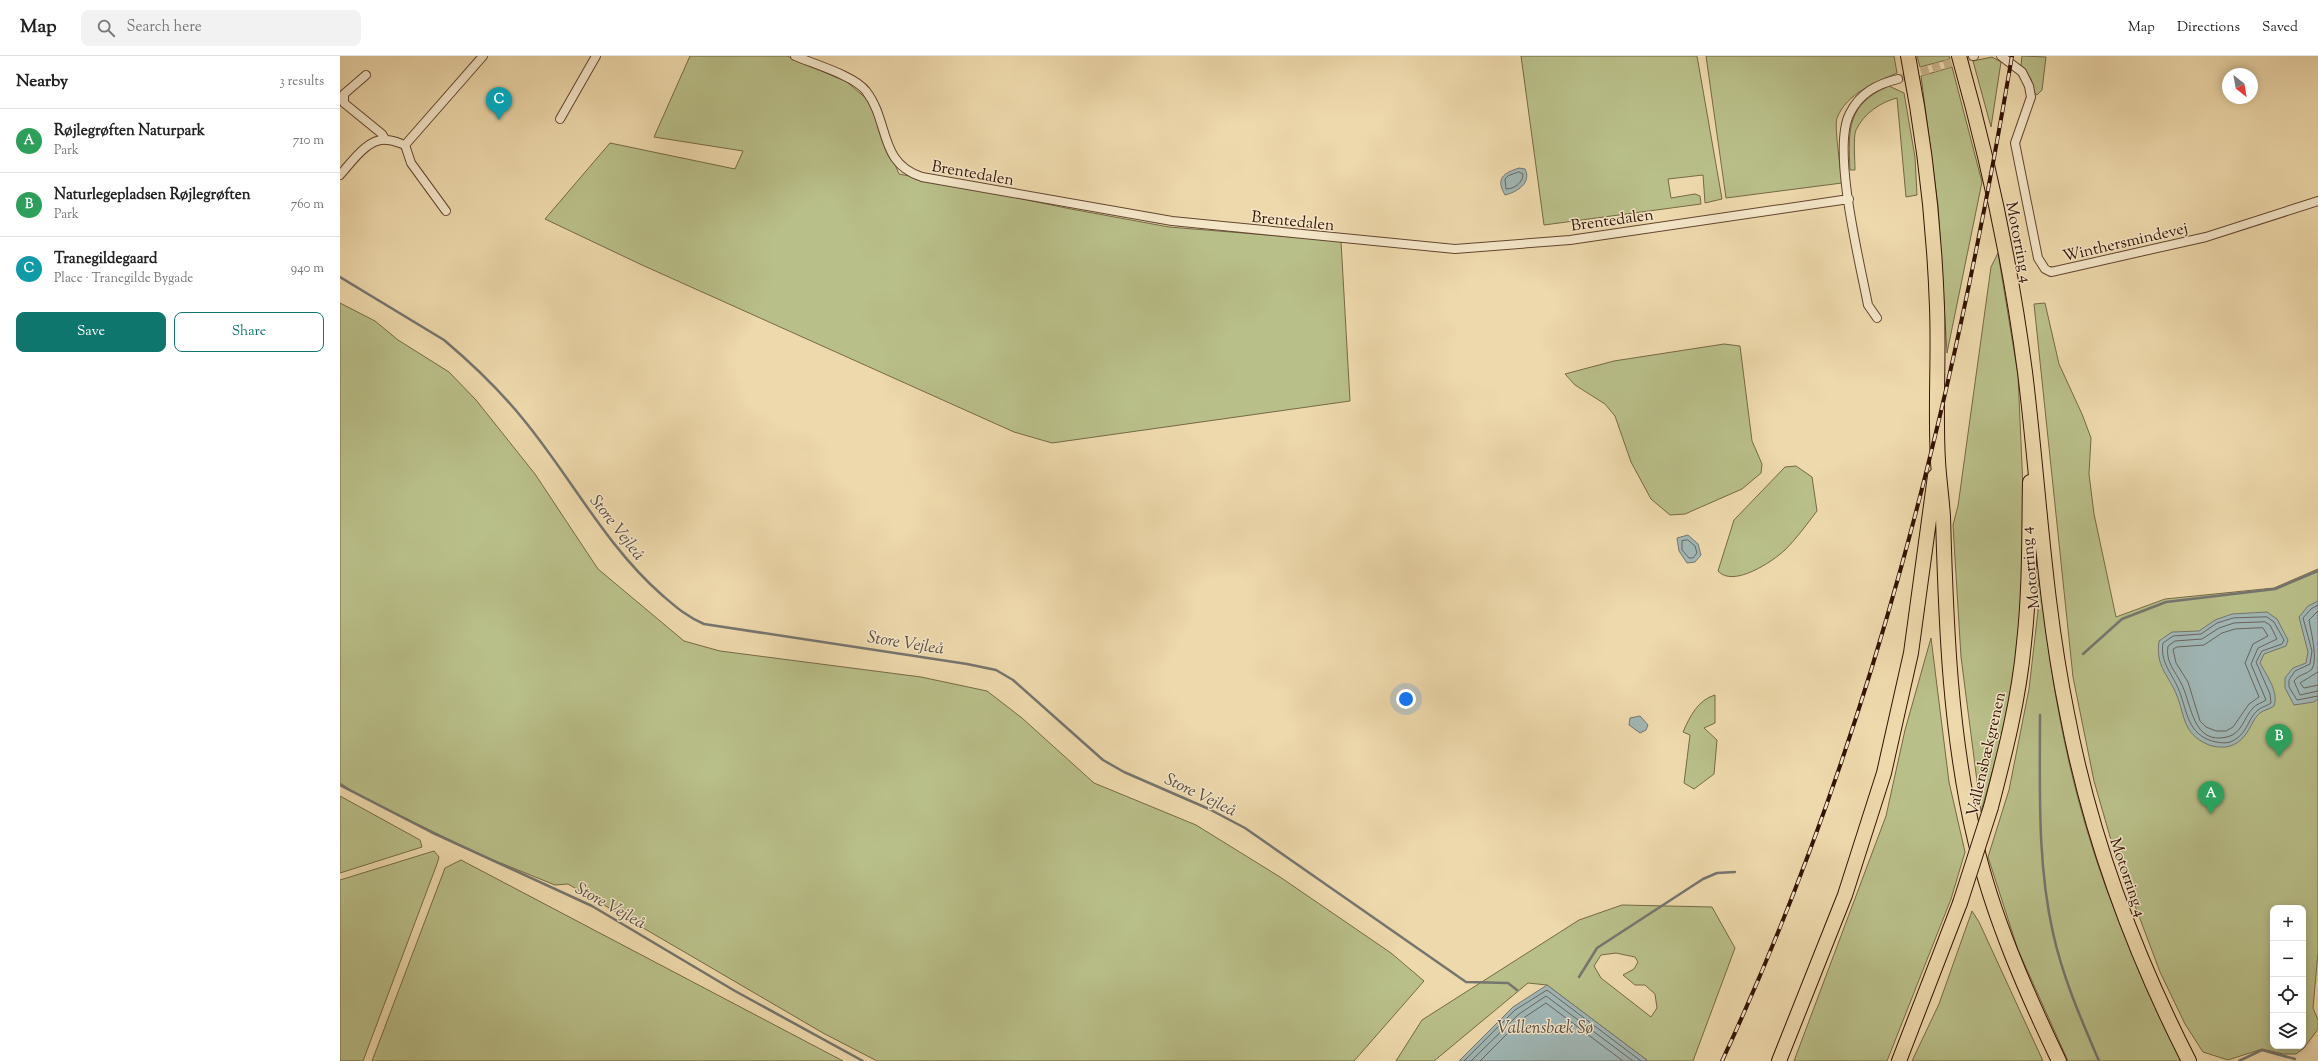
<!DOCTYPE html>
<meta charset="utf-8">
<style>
body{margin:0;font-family:"Sorts Mill Goudy",serif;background:#f2f2f2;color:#222}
.controls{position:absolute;right:12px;bottom:12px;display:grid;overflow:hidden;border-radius:8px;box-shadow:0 2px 10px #0003}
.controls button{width:36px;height:36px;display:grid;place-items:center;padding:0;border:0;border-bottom:1px solid #e0e0e0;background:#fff;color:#222;font:20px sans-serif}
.compass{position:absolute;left:1882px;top:12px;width:36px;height:36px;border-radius:50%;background:#fff;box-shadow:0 2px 10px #0003;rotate:149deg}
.you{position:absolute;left:1066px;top:643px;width:14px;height:14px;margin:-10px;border:3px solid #fff;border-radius:50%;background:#1a73e8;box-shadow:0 0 0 6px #1a73e833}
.badge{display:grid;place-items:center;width:26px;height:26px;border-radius:50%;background:#0f766e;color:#fff;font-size:13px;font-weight:700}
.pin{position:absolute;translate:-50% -33px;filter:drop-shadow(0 1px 2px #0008)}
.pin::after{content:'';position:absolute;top:21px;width:14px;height:12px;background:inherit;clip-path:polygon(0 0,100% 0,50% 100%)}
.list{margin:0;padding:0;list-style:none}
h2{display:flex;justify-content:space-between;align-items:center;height:52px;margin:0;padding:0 16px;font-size:17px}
h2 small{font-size:13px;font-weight:400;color:#767676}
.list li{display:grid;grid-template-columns:26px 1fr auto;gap:12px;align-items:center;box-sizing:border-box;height:64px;padding:0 16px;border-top:1px solid #e0e0e0}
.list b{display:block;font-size:15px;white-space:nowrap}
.list p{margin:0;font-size:13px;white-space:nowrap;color:#767676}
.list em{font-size:13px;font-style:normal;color:#767676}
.actions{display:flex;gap:8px;padding:12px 16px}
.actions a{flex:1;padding:9px 0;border:1px solid #0f766e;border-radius:8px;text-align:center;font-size:14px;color:#0f766e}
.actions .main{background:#0f766e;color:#fff}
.icon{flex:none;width:22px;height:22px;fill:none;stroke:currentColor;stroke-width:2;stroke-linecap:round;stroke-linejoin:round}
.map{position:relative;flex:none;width:1978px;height:1005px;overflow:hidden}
header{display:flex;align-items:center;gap:24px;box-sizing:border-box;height:56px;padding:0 20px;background:#fff;border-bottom:1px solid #e0e0e0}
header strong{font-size:19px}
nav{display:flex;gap:22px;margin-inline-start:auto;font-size:14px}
.search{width:280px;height:36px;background:#f2f2f2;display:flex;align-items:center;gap:10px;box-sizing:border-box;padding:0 14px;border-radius:8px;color:#767676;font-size:15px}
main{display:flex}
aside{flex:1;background:#fff}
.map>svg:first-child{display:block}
.green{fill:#b9bf89;stroke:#766846;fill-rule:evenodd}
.water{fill:#a0b7b6;stroke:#75756f}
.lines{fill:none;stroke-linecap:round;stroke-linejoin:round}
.shore{stroke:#6a645d;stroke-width:1}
.stream{stroke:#75756f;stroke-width:2.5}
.street-tunnel{stroke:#c9b18a;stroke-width:8;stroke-dasharray:8 4;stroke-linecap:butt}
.street-casing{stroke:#62442e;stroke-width:10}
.highway-casing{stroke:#341204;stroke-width:16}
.street{stroke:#f4e6c9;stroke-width:8}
.highway{stroke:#eed9ac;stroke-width:14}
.rail-casing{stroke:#341204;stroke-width:4}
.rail{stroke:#f4e6c9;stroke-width:2.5;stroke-dasharray:8;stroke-linecap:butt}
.highway-bridge-casing{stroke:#341204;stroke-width:16;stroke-linecap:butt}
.highway-bridge{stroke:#eed9ac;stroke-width:14}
.labels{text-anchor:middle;stroke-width:3;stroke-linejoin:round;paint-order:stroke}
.street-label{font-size:16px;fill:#341204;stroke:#f4e6c9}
.water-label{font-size:17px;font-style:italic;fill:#5a4c42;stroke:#f4e6c9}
</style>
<header>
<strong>Map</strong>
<div class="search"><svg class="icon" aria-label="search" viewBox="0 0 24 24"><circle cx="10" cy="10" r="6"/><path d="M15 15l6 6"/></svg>Search here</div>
<nav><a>Map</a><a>Directions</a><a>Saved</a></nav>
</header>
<main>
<aside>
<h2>Nearby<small>3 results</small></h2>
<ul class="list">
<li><span class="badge" style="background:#2e9e5b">A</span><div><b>Røjlegrøften Naturpark</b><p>Park</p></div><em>710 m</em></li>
<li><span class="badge" style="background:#2e9e5b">B</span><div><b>Naturlegepladsen Røjlegrøften</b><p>Park</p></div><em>760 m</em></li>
<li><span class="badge" style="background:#0f9aa8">C</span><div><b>Tranegildegaard</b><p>Place · Tranegilde Bygade</p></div><em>940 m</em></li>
</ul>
<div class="actions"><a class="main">Save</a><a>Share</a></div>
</aside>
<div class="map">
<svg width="1978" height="1005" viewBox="0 0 1978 1005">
<rect width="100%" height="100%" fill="#eed9ac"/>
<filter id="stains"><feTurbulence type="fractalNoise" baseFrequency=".005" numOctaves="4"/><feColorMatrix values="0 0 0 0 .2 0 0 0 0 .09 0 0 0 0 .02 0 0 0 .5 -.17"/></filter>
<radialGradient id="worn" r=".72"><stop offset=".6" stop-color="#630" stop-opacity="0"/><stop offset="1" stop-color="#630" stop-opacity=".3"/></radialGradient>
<path class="green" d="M350 0H447L507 26 528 44 559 118 731 153 829 171 1001 185 1010 345 712 387 674 376 302 209 205 163 270 87 395 113 403 95 314 81Z
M1181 0H1357L1382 143 1365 147 1363 119 1328 123 1331 142 1355 138 1360 140 1361 148 1204 169Z
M1366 0H1554L1557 17C1535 27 1507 37 1497 62 1494 69 1501 116 1502 127L1386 142Z
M1577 0H1609L1610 3 1580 11Z
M1682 0 1706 1 1702 34 1697 39 1694 37 1691 23 1681 9Z
M1652 1 1661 6 1651 71 1633 5Z
M1612 11 1642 126 1607 297 1598 150 1581 20Z
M1549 30 1564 37 1575 101 1577 139 1566 141 1557 42C1541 46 1524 57 1516 74 1513 80 1515 105 1515 114H1510C1508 73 1507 48 1549 30Z
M1658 197 1678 319 1686 499 1673 642 1641 756 1621 601 1613 469 1618 450 1651 211Z
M0 247 35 265 58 284 109 316 136 344 195 418 258 513 344 585 380 595 581 621 647 635 682 662 754 727 856 769 940 821 1051 897 1084 925 1014 1005H537L483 977 228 828 215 829 136 797 17 738 0 727Z
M1705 247 1719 308 1742 358 1751 382 1749 418 1754 458 1776 561 1825 543 1934 532 1978 513V896L1973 952 1978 964V973L1964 992 1956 998H1943L1922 993 1888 1004 1863 996 1845 968 1820 916 1773 791 1754 725 1733 621 1694 248ZM1933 852H1963V990H1933Z
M1384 288 1400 290 1412 385 1422 408 1421 417 1402 433 1345 458 1330 459 1311 443 1291 406 1275 360 1265 348 1235 329 1225 318 1274 305Z
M1456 410 1472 421 1477 455C1467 468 1457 482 1445 494 1432 506 1393 532 1378 515L1394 464 1445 411Z
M1698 517H1701C1709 629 1732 745 1773 850 1793 903 1817 954 1842 1005H1728L1678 894 1648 801 1669 734 1689 633 1698 555Z
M1591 582 1609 726 1625 796 1611 843 1547 1005H1454L1546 760 1565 674Z
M1375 639V667L1364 672 1377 684 1374 718 1354 733 1344 727 1350 679 1343 676C1350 660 1358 644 1375 639Z
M0 740 80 784 82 791 0 817Z
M94 795 99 801 97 808 23 1005H0V824Z
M121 804 503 1005H32L105 812Z
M1282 849 1372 851 1395 892 1353 1005H1308L1207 929 1188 927 1094 1005H1056L1082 964 1239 864ZM1276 897 1295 901 1298 906 1294 913 1283 919 1295 929H1305L1315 938 1317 952 1311 961 1261 922 1254 910 1261 899Z
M1632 855 1639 866 1703 1005H1572L1599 948Z"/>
<path class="water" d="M1179 112 1185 113C1192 127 1177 136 1165 139 1155 122 1164 117 1179 112Z
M1348 479 1358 488 1361 499 1355 506 1347 507 1339 495 1337 482Z
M1978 545V643L1974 646 1954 649 1945 632V622L1953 612 1966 607 1968 596 1959 561 1968 550Z
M1927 556 1937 563 1948 584 1946 590 1924 598 1920 607C1927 620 1939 636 1934 650 1930 653 1924 654 1920 657 1910 665 1909 684 1890 690 1885 692 1874 691 1869 689 1840 677 1846 657 1834 633 1824 614 1816 607 1819 585L1832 576 1859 575 1875 564 1892 558Z
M1300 660 1308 669 1306 674 1300 677 1289 669 1290 662Z
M1207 929 1308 1005H1119L1173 951Z"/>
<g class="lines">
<path class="shore" d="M1179 116 1183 118C1183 127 1174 133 1166 133L1165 123 1168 120Z
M1348 484 1355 490 1357 497 1353 502H1349L1342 494V485Z
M1978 549 1971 553 1963 562 1972 595 1970 608 1955 615 1949 624V631L1957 644 1978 640
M1978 555 1969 564C1971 575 1978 604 1972 613 1966 619 1959 618 1954 625L1960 639 1978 635
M1927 561 1934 566 1944 584 1942 588 1922 595 1916 606 1930 638 1931 647C1927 650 1921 651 1918 654 1907 663 1908 679 1890 686 1884 688 1875 686 1869 684 1846 675 1847 652 1838 632 1831 616 1820 606 1823 587L1833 580 1861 578 1877 567 1893 562Z
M1925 566 1930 569 1937 583 1918 592 1911 608 1926 644C1922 647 1916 648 1913 652 1904 661 1902 678 1887 681 1853 689 1852 650 1842 629 1836 616 1825 606 1828 590L1835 585 1862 583 1879 572 1894 567Z
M1923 572 1928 580 1913 588 1905 607 1919 641 1909 648 1893 671 1886 675H1876L1866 671 1860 665 1848 626 1836 607 1833 593 1837 591 1864 589 1882 577 1895 573Z
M1978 616 1960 627 1964 632 1978 629
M1124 1005 1175 954 1207 934 1301 1005
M1131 1005 1179 958 1206 940 1293 1005
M1140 1005 1182 963 1206 947 1283 1005"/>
<path class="stream" d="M0 221 104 284C130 306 162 337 183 363 231 421 265 489 322 539 336 551 347 561 364 568L627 608 656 614 673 624 763 704 784 716 869 753 905 772 1126 926 1168 927 1177 934
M1743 598 1782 563 1826 546 1935 533 1978 515
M1700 659C1700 731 1697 806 1713 877 1723 922 1741 963 1759 1005
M0 729 91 776 252 850 395 935 523 1005
M1239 921 1257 892 1363 823 1377 817 1395 816
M1899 1005 1922 994 1955 1003"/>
<path class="street-tunnel" d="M1558 23 1633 0"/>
<g class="street-casing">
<path id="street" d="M455 0C474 8 515 20 526 35 550 66 538 107 582 121L832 165 1115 193 1230 184 1509 143
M1633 0H1634
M1661 0 1682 16 1689 30 1691 41 1675 87 1698 202 1705 213 1711 216 1866 181 1978 145
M26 19 4 38V47L42 78 45 83
M220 63 256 0
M65 89 71 107 106 155
M0 119C11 107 28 81 47 84 53 84 59 87 65 89L143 0
M1537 262 1528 249C1520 207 1491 92 1510 57 1520 37 1537 28 1558 23"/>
</g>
<g class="highway-casing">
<path id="highway" d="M1568 0C1584 81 1594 167 1597 251 1599 302 1595 354 1598 405 1599 424 1602 443 1603 461 1606 569 1610 679 1635 784 1652 859 1686 936 1719 1005
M1619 0C1648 103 1671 209 1685 316 1699 430 1704 545 1727 657 1750 779 1793 895 1849 1005
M1651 751C1665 697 1679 643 1684 587 1690 534 1689 480 1690 426
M1439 1005 1505 839 1544 717 1571 597 1595 420
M1559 1005 1620 847"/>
</g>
<use href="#street" class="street"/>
<use href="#highway" class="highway"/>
<g class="rail-casing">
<path id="rail" d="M1382 1005C1530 688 1614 344 1672 0"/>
</g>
<use href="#rail" class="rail"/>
<g class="highway-bridge-casing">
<path id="highway-bridge" d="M1620 847 1651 751"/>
</g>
<use href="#highway-bridge" class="highway-bridge"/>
</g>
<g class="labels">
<g class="street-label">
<text transform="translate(633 116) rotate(10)" y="6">Brentedalen</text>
<text transform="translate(1272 163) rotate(-8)" y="6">Brentedalen</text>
<text transform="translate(953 164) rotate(6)" y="6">Brentedalen</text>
<text transform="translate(1785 185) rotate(-13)" y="6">Winthersmindevej</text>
<text transform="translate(1680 186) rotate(79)" y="6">Motorring 4</text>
<text transform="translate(1689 512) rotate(-96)" y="6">Motorring 4</text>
<text transform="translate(1645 698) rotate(-77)" y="6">Vallensbækgrenen</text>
<text transform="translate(1789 821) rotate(71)" y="6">Motorring 4</text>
</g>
<g class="water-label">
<text transform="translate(278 471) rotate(52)" y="6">Store Vejleå</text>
<text transform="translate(566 586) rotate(9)" y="6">Store Vejleå</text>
<text transform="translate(861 738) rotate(26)" y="6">Store Vejleå</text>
<text transform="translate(271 849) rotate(29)" y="6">Store Vejleå</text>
<text x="1205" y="977">Vallensbæk Sø</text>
</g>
</g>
<rect width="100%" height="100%" filter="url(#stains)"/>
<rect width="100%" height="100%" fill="url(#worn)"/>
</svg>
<div class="controls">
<button>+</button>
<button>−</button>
<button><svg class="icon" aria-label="locate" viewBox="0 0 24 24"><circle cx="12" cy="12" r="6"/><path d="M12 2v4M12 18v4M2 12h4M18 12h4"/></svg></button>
<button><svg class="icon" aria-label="layers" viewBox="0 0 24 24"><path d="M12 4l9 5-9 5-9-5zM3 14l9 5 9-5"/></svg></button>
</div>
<svg class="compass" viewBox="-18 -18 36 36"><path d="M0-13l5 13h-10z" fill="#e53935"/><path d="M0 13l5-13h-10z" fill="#767676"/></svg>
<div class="you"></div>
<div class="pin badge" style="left:1871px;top:758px;background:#2e9e5b">A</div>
<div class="pin badge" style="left:1939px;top:701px;background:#2e9e5b">B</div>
<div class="pin badge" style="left:159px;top:64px;background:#0f9aa8">C</div>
</div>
</main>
